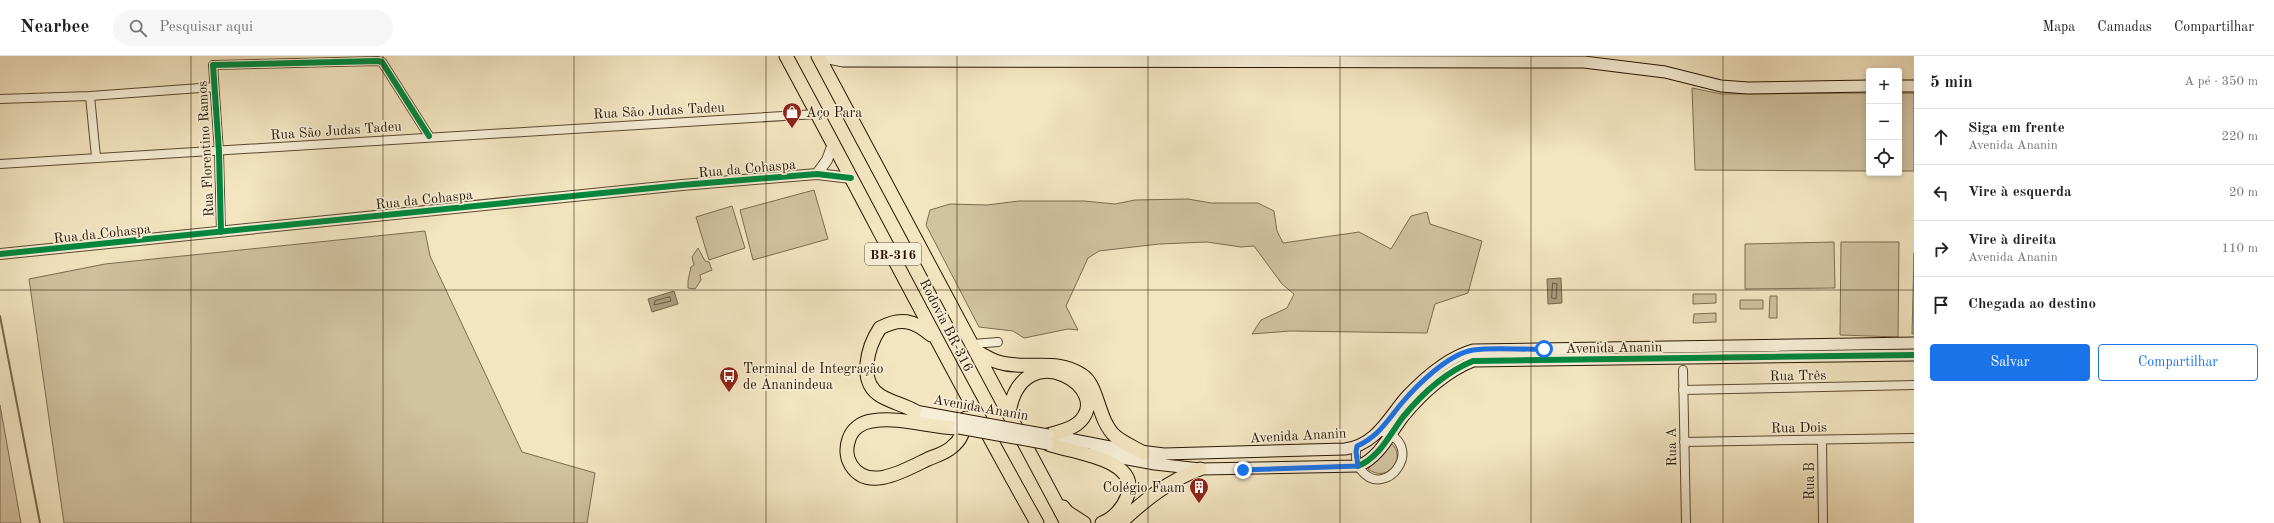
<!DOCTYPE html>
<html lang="pt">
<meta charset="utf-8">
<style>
body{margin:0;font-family:"Old Standard TT",serif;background:#f6f6f6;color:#222}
.controls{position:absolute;right:12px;top:12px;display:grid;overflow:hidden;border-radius:4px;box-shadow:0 2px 6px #0003}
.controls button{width:36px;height:36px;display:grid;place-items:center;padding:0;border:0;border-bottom:1px solid #e0e0e0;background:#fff;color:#222;font:20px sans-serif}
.stop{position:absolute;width:12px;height:12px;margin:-9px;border:3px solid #1a73e8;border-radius:50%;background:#fff}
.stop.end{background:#1a73e8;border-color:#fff;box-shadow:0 1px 4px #0008}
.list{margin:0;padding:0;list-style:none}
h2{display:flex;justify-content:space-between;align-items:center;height:52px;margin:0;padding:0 16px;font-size:17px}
h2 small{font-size:13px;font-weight:400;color:#767676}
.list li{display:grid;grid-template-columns:26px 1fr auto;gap:12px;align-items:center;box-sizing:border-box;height:56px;padding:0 16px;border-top:1px solid #e0e0e0}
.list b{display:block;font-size:15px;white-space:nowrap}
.list p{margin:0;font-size:13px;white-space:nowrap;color:#767676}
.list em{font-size:13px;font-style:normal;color:#767676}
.actions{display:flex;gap:8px;padding:12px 16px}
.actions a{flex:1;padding:9px 0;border:1px solid #1a73e8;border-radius:4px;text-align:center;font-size:14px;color:#1a73e8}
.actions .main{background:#1a73e8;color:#fff}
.icon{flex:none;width:22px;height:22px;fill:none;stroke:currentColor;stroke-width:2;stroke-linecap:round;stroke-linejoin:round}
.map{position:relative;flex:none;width:1914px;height:467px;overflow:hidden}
header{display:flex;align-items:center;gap:24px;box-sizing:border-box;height:56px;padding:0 20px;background:#fff;border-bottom:1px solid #e0e0e0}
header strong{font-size:19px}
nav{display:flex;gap:22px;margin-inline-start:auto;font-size:14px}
.search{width:280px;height:36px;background:#f6f6f6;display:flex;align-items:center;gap:10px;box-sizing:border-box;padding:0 14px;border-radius:22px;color:#767676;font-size:15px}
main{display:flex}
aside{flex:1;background:#fff}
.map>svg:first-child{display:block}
.green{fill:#d1c2a0;stroke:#7d6c50}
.water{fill:#ae9e7f;stroke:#79674c}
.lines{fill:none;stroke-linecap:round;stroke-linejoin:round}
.shore{stroke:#6c5a40;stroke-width:1}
.stream{stroke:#79674c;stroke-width:2}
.minor-casing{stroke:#5c4930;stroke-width:10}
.tertiary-casing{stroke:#5c4930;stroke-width:12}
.secondary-casing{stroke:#291500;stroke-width:13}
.trunk-casing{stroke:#291500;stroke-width:15}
.minor{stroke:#f7eed7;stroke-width:8}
.tertiary{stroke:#f7eed7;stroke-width:10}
.secondary{stroke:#f7eed7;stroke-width:11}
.trunk{stroke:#f3e5c1;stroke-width:13}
.secondary-bridge-casing{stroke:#291500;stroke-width:13;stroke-linecap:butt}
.secondary-bridge{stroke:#f7eed7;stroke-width:11}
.cycleway-casing{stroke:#f7eed7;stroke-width:8}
.cycleway{stroke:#00873e;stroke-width:6}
.route{stroke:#1a73e8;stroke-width:5}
.grid{fill:none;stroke:#291500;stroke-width:1;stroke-opacity:0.55}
.labels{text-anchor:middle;stroke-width:3.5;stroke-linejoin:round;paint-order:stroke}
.shield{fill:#f7eed7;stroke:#675640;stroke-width:1}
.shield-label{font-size:13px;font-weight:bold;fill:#291500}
.street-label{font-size:14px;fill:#291500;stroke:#f7eed7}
.poi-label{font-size:14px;fill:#291500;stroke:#f7eed7;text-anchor:start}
</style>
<header>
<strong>Nearbee</strong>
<div class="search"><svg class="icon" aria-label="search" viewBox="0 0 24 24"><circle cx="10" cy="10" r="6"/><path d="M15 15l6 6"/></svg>Pesquisar aqui</div>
<nav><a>Mapa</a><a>Camadas</a><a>Compartilhar</a></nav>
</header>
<main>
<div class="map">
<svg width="1914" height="467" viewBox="0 0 1914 467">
<rect width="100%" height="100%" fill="#f3e5c1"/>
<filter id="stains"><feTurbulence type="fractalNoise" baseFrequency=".005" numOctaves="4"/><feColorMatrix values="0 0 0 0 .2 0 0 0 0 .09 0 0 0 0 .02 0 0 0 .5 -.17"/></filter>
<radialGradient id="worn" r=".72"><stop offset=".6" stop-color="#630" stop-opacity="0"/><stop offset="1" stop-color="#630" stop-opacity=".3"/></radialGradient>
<path class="green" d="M1692 32 1722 38 1869 37V115L1695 114Z
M1899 37H1914V115H1899Z
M814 134 828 183 753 204 740 154Z
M1188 143 1211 147H1258L1274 155 1277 175 1283 187 1359 176 1391 193 1411 160 1427 156 1430 168 1482 185 1468 237 1435 248 1427 277 1290 275 1252 278 1261 264 1287 252 1294 238 1282 228 1254 190 1241 191 1207 186 1159 188 1099 195 1088 202 1066 250 1078 274 1068 273 1024 282 1013 275 979 271 926 169 930 154 950 148 987 149 1019 145H1084L1115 148 1135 144Z
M732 150 745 192 709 204 696 161Z
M425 175 430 200 522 396 595 417 587 467H64L29 223 105 208Z
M1834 186 1835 232 1745 233V188Z
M1841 186H1899L1898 281 1840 279Z
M698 192 705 205 709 206 712 214 700 219 701 224 695 233 688 232V225L691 211 694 209 692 201Z
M1914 197V278H1912Z
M1693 238H1716V247L1693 248Z
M1770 240H1777V262H1769Z
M1740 244H1763V253H1740Z
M1716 257V266L1693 267 1694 258Z
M0 349 21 467H0Z
M1390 386C1409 402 1387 428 1368 413Z"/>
<path class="water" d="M1561 222 1562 247 1548 248 1547 223Z
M674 235 678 248 652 256 648 243Z"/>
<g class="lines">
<path class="shore" d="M1553 227 1557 228 1556 243 1552 242Z
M670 241 671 245 654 249 655 245Z"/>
<path class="stream" d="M0 260 40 467"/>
<g class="minor-casing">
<path id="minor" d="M90 40 96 101
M0 43 90 40 214 31
M0 108 817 58
M221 176 219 96 213 9 378 5 382 6 429 80
M973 288 998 286
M1683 314 1686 467
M1683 334 1914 329
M1822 384 1823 467
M1684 386 1914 382
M1357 390C1355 399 1355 406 1361 414 1386 446 1429 387 1380 375"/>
</g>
<g class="tertiary-casing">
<path id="tertiary" d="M817 118 827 104 833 88
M0 198 682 129 817 118 851 122"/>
</g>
<g class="secondary-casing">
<path id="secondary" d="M819 0 843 5 1584 6 1665 16 1721 30 1748 32 1869 30
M1899 30H1914
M915 355 959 363
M1048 379 1115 392 1164 398 1345 393C1376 389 1388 362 1406 341 1424 322 1448 301 1473 294L1914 287
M1095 397 1155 408 1200 413 1358 410C1379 402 1390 378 1403 361 1421 339 1446 316 1473 305L1914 299"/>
</g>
<g class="trunk-casing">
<path id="trunk" d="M786 0C870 155 950 313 1037 467
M818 0 1067 467
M976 295C983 299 991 304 998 306 1026 315 1056 301 1082 319 1099 330 1097 363 1115 380 1123 387 1135 392 1144 397
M915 355C904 349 891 346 881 340 857 326 868 290 880 272 900 261 914 264 931 279
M1009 357C1022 275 1119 334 1077 368 1069 374 1058 376 1048 379
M959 372C930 372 901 360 872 365 862 366 852 373 849 383 846 391 846 401 851 409 868 437 907 413 928 403 935 400 946 397 952 391 961 384 965 373 966 362
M1048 388C1071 397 1142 402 1127 441 1123 452 1113 463 1102 467
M1063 451 1067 456 1084 467
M1120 467C1145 444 1168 425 1200 413"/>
</g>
<use href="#minor" class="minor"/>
<use href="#tertiary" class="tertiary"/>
<use href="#secondary" class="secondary"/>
<use href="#trunk" class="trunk"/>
<g class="secondary-bridge-casing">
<path id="secondary-bridge" d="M959 363 1048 379
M959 372 1048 388"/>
</g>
<use href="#secondary-bridge" class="secondary-bridge"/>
<g class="cycleway-casing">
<path id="cycleway" d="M221 176 219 96 213 9 378 5 382 6 429 80
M0 198 682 129 817 118 851 122
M1358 410C1379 402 1390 378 1403 361 1421 339 1446 316 1473 305L1914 299"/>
</g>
<use href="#cycleway" class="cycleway"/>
</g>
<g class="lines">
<path class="route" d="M1243 414 1358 410 1356 396 1357 390C1378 381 1387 365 1401 348 1416 330 1448 298 1473 294 1496 291 1521 294 1544 293"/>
</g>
<path class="grid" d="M191 0V467M383 0V467M574 0V467M766 0V467M957 0V467M1148 0V467M1340 0V467M1531 0V467M1723 0V467M0 234H1914"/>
<defs>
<g id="shop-pin" transform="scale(1)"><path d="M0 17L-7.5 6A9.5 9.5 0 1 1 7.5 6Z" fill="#8f2418" stroke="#f7eed7"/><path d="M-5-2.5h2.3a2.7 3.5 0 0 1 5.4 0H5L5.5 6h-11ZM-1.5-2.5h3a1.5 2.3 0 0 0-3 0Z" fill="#fff"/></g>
<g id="bus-pin" transform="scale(1)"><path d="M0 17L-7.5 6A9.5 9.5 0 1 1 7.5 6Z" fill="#8f2418" stroke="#f7eed7"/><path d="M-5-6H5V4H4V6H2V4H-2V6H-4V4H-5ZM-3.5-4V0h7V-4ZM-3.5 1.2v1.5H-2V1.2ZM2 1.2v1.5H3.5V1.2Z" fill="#fff"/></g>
<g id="building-pin" transform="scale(1)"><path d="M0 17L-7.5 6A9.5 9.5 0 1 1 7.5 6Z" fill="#8f2418" stroke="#f7eed7"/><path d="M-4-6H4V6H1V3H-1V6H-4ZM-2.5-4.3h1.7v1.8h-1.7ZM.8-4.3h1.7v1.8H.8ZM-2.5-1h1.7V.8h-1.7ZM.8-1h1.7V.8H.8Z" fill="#fff"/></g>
</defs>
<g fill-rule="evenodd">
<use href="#shop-pin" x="792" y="56"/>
<use href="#bus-pin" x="729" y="320"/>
<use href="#building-pin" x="1199" y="431"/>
</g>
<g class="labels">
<rect class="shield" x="865" y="187" width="56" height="22" rx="3"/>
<g class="shield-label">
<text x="893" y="203">BR-316</text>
</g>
<g class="street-label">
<text transform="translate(659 54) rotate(-3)" y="5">Rua São Judas Tadeu</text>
<text transform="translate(336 74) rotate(-4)" y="5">Rua São Judas Tadeu</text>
<text transform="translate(205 93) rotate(-93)" y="5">Rua Florentino Ramos</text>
<text transform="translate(747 112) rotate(-5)" y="5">Rua da Cohaspa</text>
<text transform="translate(424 143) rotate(-6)" y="5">Rua da Cohaspa</text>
<text transform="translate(102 177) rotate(-6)" y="5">Rua da Cohaspa</text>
<text transform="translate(947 269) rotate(63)" y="5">Rodovia BR-316</text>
<text transform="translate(1614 291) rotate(-1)" y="5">Avenida Ananin</text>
<text transform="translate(1798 319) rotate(-1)" y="5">Rua Três</text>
<text transform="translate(981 351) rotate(10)" y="5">Avenida Ananin</text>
<text transform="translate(1799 371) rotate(-1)" y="5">Rua Dois</text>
<text transform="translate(1298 379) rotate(-3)" y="5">Avenida Ananin</text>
<text transform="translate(1671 391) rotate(-91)" y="5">Rua A</text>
<text transform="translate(1809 425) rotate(-90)" y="5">Rua B</text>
</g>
<g class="poi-label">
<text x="806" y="61">Aço Para</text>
<text x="743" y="317">Terminal de Integração<tspan x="743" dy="16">de Ananindeua</tspan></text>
<text x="1185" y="436" text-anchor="end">Colégio Faam</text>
</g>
</g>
<rect width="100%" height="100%" filter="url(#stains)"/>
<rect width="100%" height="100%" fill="url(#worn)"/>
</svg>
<div class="controls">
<button>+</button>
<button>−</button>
<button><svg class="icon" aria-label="locate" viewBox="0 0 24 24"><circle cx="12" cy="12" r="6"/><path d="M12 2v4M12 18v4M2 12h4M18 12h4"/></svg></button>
</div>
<div class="stop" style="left:1544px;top:293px"></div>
<div class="stop end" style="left:1243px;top:414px"></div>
</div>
<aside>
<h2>5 min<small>A pé · 350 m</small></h2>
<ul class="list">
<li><svg class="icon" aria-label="ahead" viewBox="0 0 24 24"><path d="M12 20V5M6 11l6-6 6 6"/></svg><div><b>Siga em frente</b><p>Avenida Ananin</p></div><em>220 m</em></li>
<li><svg class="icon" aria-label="left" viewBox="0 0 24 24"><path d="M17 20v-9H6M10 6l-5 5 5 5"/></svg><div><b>Vire à esquerda</b></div><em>20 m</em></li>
<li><svg class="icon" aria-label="right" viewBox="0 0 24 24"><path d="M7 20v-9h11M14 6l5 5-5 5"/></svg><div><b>Vire à direita</b><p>Avenida Ananin</p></div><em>110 m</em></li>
<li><svg class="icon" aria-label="arrive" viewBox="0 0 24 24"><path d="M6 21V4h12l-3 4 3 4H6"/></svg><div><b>Chegada ao destino</b></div></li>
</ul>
<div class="actions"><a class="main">Salvar</a><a>Compartilhar</a></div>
</aside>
</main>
